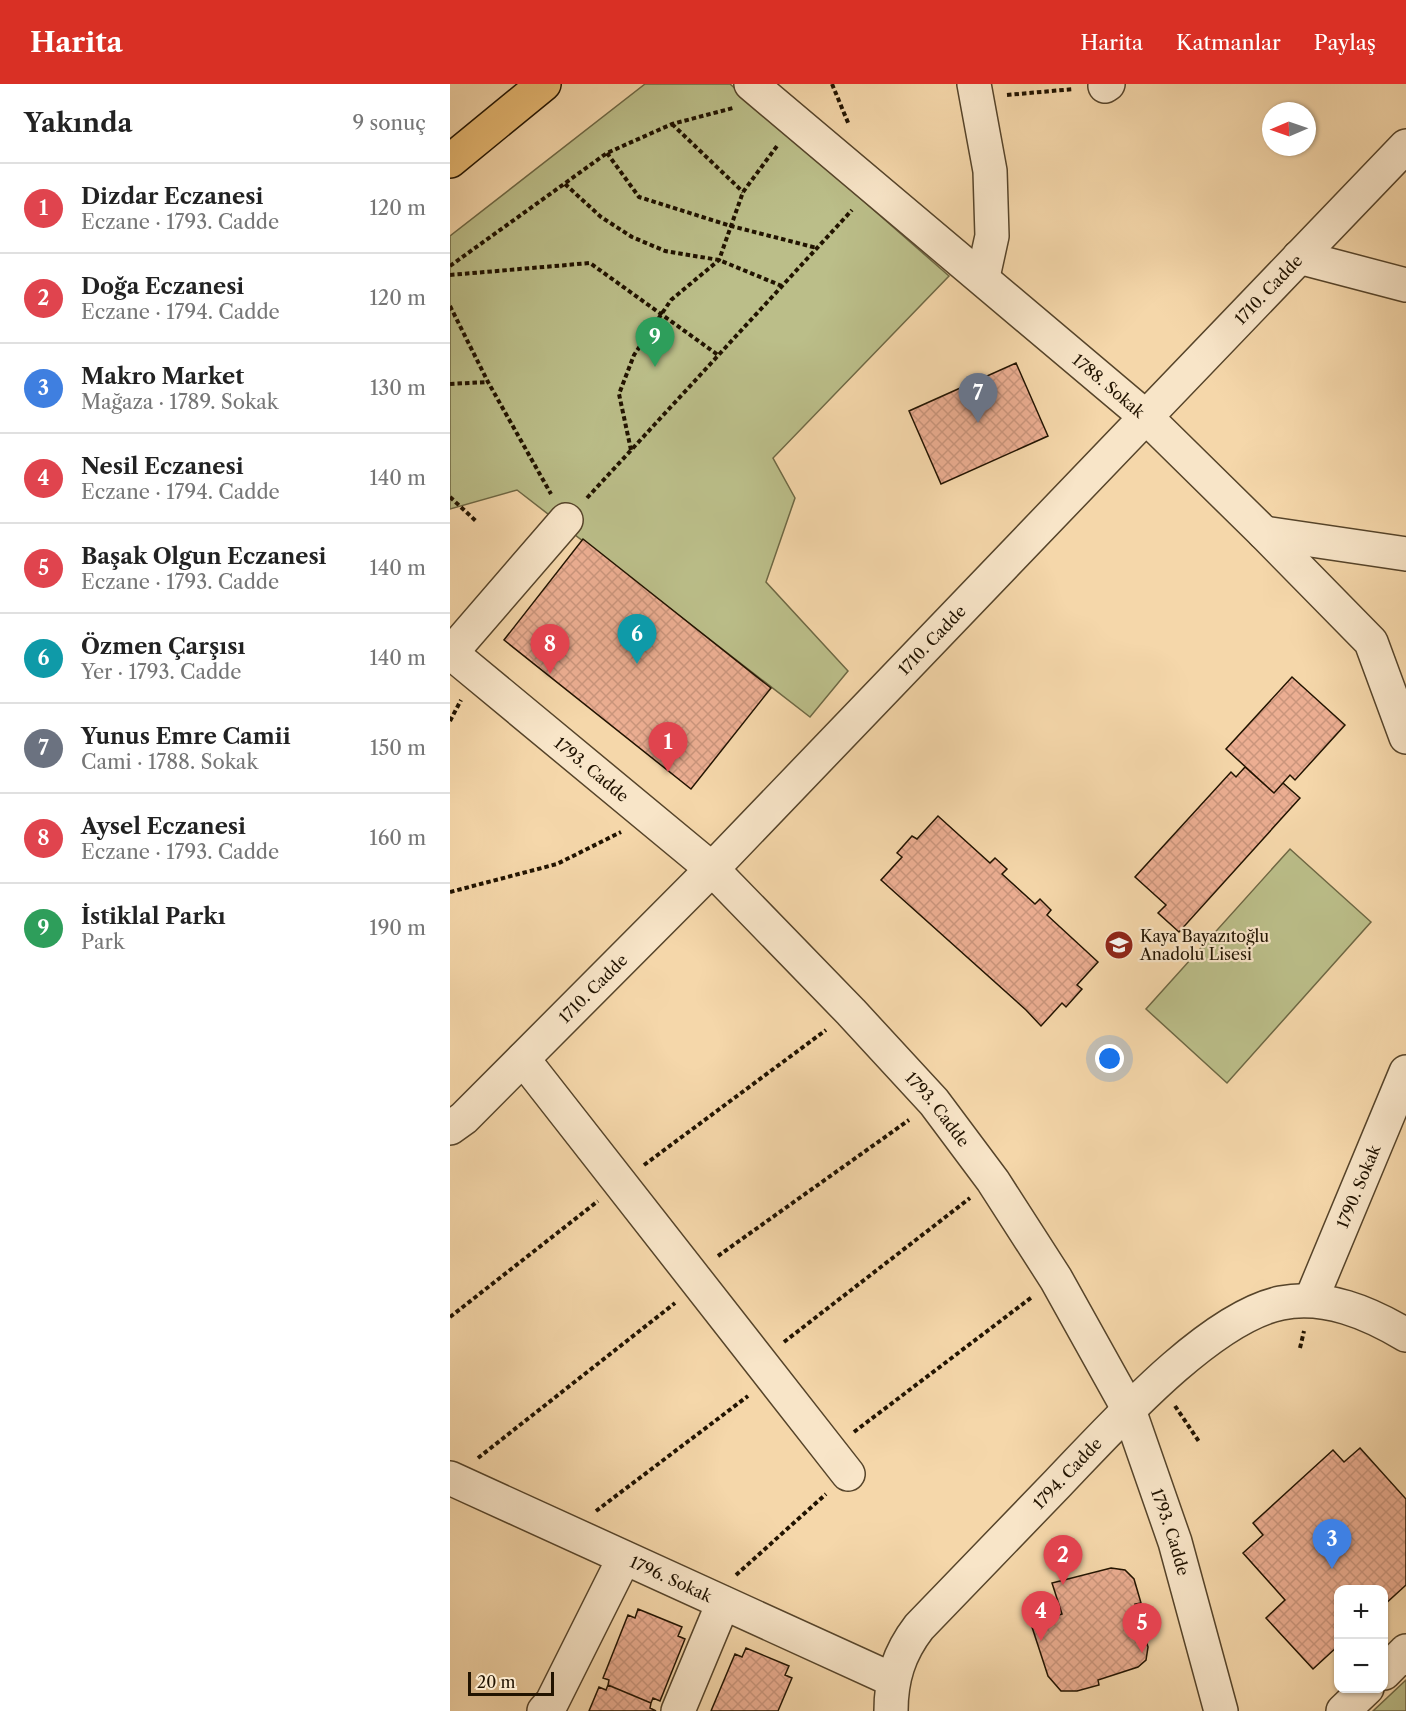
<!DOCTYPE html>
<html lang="tr">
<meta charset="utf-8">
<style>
body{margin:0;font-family:"Libre Caslon Text",serif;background:#f2f2f2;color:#222}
.controls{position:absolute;right:18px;bottom:18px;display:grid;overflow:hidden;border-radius:12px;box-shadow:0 2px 4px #0004}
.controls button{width:54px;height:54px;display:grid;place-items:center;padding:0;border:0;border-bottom:2px solid #e0e0e0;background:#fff;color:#222;font:30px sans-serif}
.compass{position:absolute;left:812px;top:18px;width:54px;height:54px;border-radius:50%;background:#fff;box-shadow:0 2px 4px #0004;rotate:268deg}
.scale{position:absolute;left:18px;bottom:15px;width:86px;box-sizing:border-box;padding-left:6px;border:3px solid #211300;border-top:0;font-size:16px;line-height:21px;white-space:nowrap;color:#211300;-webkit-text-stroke:4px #f8e5c8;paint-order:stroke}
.you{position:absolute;left:660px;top:975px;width:21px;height:21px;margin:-15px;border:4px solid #fff;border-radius:50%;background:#1a73e8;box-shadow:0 0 0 9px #1a73e833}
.badge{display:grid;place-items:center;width:39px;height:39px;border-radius:50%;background:#d93025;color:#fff;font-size:20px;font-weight:700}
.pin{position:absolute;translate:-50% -50px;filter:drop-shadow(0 2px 3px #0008)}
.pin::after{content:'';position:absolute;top:32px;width:21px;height:18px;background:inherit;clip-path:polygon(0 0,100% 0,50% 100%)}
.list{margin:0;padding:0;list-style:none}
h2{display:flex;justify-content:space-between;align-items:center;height:78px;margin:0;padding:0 24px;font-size:26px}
h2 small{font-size:20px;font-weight:400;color:#767676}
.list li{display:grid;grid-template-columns:39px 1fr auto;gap:18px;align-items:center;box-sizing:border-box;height:90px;padding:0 24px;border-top:2px solid #e0e0e0}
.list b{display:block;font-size:22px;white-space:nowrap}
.list p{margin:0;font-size:20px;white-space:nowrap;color:#767676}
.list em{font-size:20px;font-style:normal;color:#767676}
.map{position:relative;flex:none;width:956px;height:1627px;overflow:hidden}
header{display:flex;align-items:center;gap:36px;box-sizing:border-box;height:84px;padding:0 30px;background:#d93025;color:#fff}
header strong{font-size:28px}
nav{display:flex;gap:33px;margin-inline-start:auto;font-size:21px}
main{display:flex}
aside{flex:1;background:#fff}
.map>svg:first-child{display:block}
.green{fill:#bbbe89;stroke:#6e6844;stroke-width:1.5}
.building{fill:url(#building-cross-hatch);stroke:#211300;stroke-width:1.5}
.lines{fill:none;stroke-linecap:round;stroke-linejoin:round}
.minor-casing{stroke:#56442a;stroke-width:36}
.major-casing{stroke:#211300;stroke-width:36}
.path{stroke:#211300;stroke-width:4;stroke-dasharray:4.5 3;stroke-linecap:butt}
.minor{stroke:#f8e5c8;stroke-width:33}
.major{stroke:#eabc75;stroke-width:33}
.labels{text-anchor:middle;stroke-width:4.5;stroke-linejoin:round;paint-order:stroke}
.street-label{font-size:16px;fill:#211300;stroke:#f8e5c8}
.poi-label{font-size:16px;fill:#211300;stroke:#f8e5c8;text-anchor:start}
</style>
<header>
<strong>Harita</strong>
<nav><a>Harita</a><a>Katmanlar</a><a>Paylaş</a></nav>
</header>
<main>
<aside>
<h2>Yakında<small>9 sonuç</small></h2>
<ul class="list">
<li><span class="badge" style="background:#e0444e">1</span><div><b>Dizdar Eczanesi</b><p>Eczane · 1793. Cadde</p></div><em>120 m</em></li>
<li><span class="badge" style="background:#e0444e">2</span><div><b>Doğa Eczanesi</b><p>Eczane · 1794. Cadde</p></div><em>120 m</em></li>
<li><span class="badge" style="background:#3f7fe0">3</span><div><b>Makro Market</b><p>Mağaza · 1789. Sokak</p></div><em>130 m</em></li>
<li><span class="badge" style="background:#e0444e">4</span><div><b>Nesil Eczanesi</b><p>Eczane · 1794. Cadde</p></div><em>140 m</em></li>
<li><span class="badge" style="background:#e0444e">5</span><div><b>Başak Olgun Eczanesi</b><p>Eczane · 1793. Cadde</p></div><em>140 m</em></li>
<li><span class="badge" style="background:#0f9aa8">6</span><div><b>Özmen Çarşısı</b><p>Yer · 1793. Cadde</p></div><em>140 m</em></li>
<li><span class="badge" style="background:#6b7280">7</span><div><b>Yunus Emre Camii</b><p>Cami · 1788. Sokak</p></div><em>150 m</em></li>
<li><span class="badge" style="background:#e0444e">8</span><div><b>Aysel Eczanesi</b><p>Eczane · 1793. Cadde</p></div><em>160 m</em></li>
<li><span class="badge" style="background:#2e9e5b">9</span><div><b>İstiklal Parkı</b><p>Park</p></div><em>190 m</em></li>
</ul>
</aside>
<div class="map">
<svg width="956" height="1627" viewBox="0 0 956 1627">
<defs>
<pattern id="building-cross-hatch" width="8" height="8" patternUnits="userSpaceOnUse" patternTransform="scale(1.5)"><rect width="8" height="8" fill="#ecae92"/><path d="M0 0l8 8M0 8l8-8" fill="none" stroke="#ca957c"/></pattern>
</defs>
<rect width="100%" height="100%" fill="#f5d7aa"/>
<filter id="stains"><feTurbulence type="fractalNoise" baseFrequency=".00333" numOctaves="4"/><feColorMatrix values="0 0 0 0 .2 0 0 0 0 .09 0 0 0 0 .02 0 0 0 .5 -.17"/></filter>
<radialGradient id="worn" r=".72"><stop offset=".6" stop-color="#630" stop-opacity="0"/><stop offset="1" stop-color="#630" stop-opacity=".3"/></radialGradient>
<path class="green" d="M195 0H280L499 192 323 374 345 414 316 498 398 587 360 633 67 406 0 425V152Z
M840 765 921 838 777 999 696 925Z
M956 1596V1627H923Z"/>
<path class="building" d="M566 279 598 352 491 400 459 327Z
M133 455 321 604 241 705 54 556Z
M842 593 895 641 845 696 840 691 824 709 776 665Z
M795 683 824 709 833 699 850 714 729 848 708 829 716 821 685 793 781 688 786 693Z
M488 732 540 779 545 774 557 785 552 790 585 820 590 815 601 826 597 831 648 878 627 901 632 905 616 923 612 919 591 942 576 926 431 796 452 773 447 769 462 752 467 755Z
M910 1364 956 1415V1501L934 1521V1506H888V1562L863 1585 816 1534 835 1516 793 1469 813 1451 803 1439 883 1366 894 1378Z
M661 1484 675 1486 684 1495 691 1519 685 1520 698 1563 696 1576 688 1583 648 1596 649 1601 627 1607H611L598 1592 581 1540 612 1530 602 1499Z
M188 1525 232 1543 228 1552 235 1555 210 1617 203 1614 201 1619 158 1601 159 1596 153 1594 178 1531 185 1534Z
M296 1564 339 1582 335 1591 342 1594 328 1627H261L285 1570 292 1573Z
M158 1601 201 1619 200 1624 206 1627H139L149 1603 156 1606Z"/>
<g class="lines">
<g class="minor-casing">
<g id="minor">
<path id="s1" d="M301 0 696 333 814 449 921 558 956 653"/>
<path d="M524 0 540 87 542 152 533 193"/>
<path d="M655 2 658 0"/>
<path d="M849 173 956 201"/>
<path d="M814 449 956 470"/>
<path id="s2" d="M0 568 262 785 401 928 484 1018 543 1097 606 1195 679 1326 725 1458 771 1627"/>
<path d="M1 569 116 436"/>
<path d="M73 975 398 1390"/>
<path id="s3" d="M0 1044 14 1034 262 785 956 62"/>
<path id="s4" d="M861 1216 956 988"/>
<path id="s5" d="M0 1394 443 1596"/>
<path d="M934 1589 956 1567"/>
<path d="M94 1627 102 1618 174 1474"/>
<path d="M228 1627 273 1519"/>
<path id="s6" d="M441 1627C441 1595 449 1569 469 1543 515 1495 562 1447 608 1399 660 1345 758 1234 831 1219 875 1210 919 1229 956 1251"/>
<path d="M893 1627 917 1604"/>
</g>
</g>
<g class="major-casing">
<path id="major" d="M0 77 94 0"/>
</g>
<path class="path" d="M382 0 399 41
M557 11 624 5
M222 40 293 108
M157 69 189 113 281 142 367 164
M115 100 151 133 182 153 215 167 269 176 332 202
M0 182 157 69 222 40 283 24
M0 191 140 179 268 271
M0 222 38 298 101 410
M0 300 38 298
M181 366 169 310 184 271 221 216 269 176 293 108 327 62
M0 413 27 438
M137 414 402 126
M0 637 11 616
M0 808 107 780 171 748
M194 1081 376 946
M268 1172 459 1036
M0 1233 148 1117
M334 1258 520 1114
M850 1264 854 1247
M725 1322 750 1359
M404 1348 582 1213
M28 1374 225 1219
M146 1427 298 1312
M286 1491 376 1410"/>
<use href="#minor" class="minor"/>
<use href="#major" class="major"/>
</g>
<defs>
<g id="school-disc" transform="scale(1.5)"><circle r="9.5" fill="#8f2418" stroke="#f8e5c8"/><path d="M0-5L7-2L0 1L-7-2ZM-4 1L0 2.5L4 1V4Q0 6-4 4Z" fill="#fff"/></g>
</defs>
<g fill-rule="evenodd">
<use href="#school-disc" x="669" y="861"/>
</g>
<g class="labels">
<g class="street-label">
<text dy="6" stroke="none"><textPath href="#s3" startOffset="1172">1710. Cadde</textPath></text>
<text dy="6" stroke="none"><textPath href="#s1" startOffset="468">1788. Sokak</textPath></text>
<text dy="6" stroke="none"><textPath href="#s3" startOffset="686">1710. Cadde</textPath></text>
<text dy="6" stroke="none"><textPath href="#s2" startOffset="184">1793. Cadde</textPath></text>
<text dy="6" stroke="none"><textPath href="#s3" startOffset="200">1710. Cadde</textPath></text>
<text dy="6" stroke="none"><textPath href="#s2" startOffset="670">1793. Cadde</textPath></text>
<text dy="6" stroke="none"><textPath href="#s4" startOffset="123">1790. Sokak</textPath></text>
<text dy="6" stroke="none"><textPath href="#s6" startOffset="304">1794. Cadde</textPath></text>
<text dy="6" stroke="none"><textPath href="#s2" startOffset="1156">1793. Cadde</textPath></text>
<text dy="6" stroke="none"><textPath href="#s5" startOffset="243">1796. Sokak</textPath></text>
</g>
<g class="poi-label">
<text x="690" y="858">Kaya Bayazıtoğlu<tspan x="690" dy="18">Anadolu Lisesi</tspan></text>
</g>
</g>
<rect width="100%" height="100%" filter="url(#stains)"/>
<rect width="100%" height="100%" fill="url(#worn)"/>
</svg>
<div class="controls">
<button>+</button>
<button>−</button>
</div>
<svg class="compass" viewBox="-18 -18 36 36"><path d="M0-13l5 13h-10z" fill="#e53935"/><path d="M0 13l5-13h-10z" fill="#767676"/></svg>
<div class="scale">20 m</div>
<div class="you"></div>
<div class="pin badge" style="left:218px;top:688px;background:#e0444e">1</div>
<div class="pin badge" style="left:613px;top:1501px;background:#e0444e">2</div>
<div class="pin badge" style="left:882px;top:1485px;background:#3f7fe0">3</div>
<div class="pin badge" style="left:591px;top:1557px;background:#e0444e">4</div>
<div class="pin badge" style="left:692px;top:1569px;background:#e0444e">5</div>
<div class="pin badge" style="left:187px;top:580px;background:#0f9aa8">6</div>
<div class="pin badge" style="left:528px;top:339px;background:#6b7280">7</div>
<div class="pin badge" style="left:100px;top:590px;background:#e0444e">8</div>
<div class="pin badge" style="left:205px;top:283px;background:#2e9e5b">9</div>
</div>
</main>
